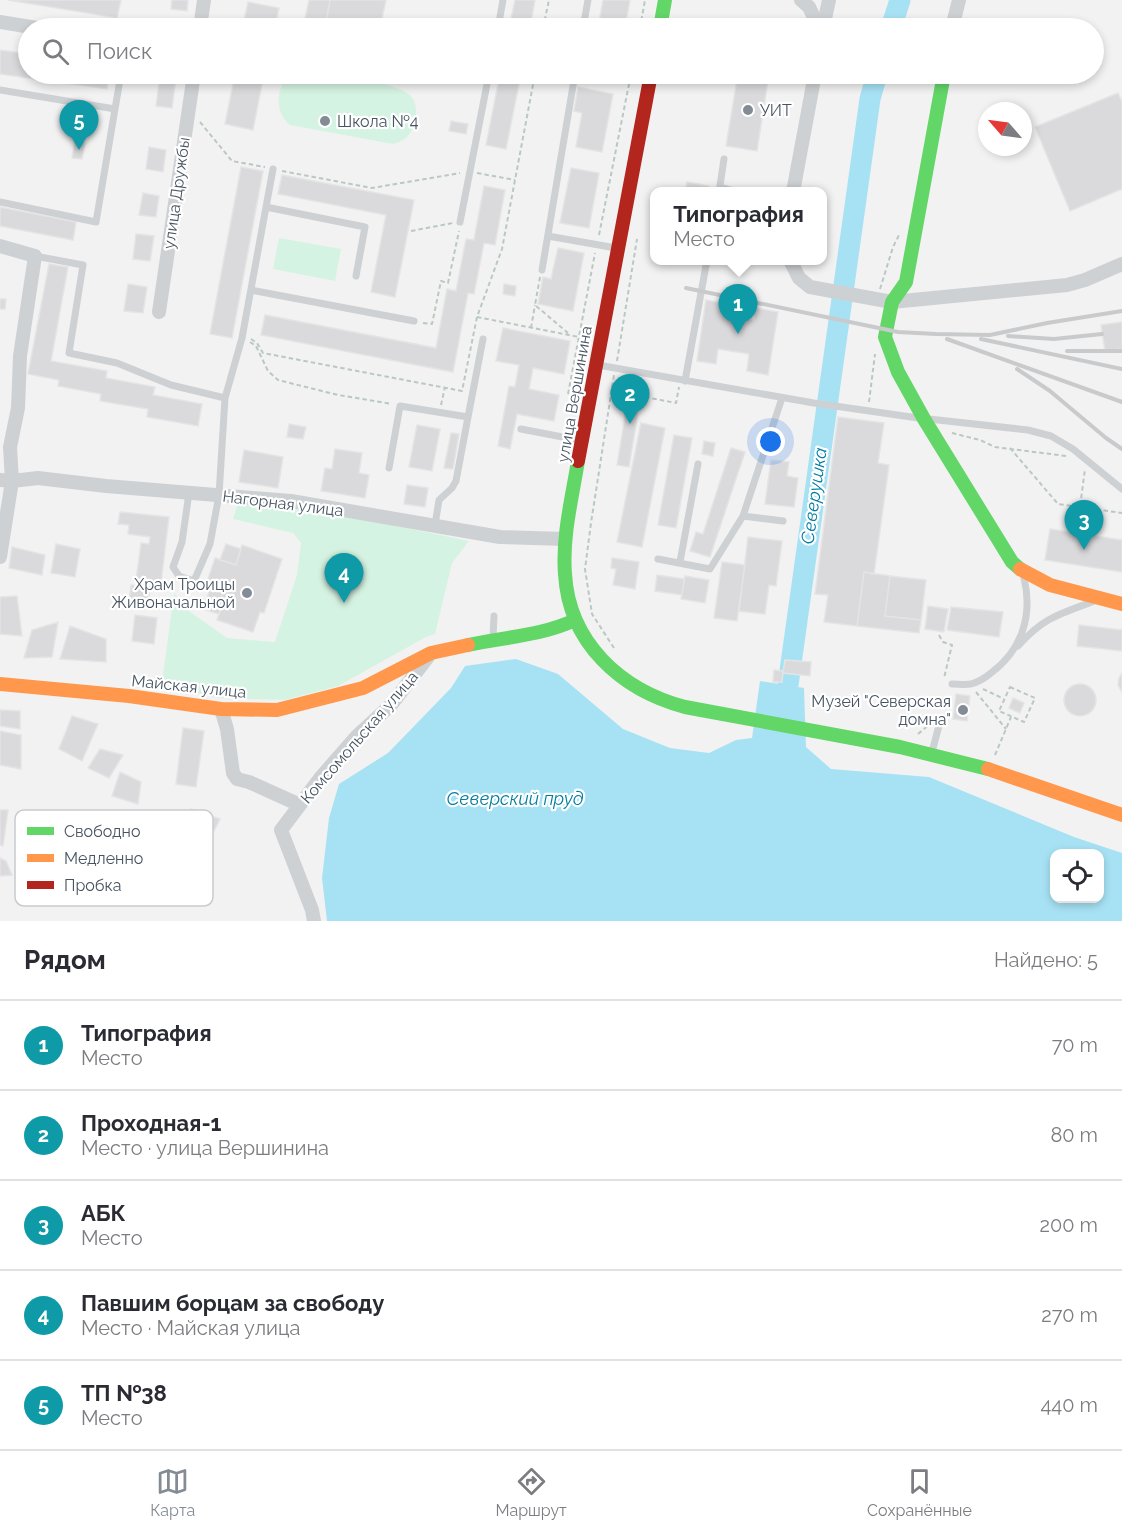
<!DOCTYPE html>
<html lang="ru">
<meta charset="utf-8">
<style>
body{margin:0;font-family:Raleway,sans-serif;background:#f7f7f7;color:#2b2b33}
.controls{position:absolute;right:18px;bottom:18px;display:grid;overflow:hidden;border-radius:12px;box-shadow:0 3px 9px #0003}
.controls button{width:54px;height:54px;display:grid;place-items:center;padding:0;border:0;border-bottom:2px solid #e1e1e2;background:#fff;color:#2b2b33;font:30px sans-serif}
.compass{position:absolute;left:978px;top:102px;width:54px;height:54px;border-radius:50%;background:#fff;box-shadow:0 3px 9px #0003;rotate:298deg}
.you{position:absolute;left:771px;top:442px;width:21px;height:21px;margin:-15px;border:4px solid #fff;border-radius:50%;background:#1a73e8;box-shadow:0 0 0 9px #1a73e833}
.badge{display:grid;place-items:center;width:39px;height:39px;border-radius:50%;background:#838b94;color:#fff;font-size:20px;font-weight:700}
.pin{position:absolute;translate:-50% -50px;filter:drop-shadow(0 2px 3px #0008)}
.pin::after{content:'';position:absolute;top:32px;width:21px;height:18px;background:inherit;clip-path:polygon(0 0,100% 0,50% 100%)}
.popup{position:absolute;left:650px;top:187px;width:177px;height:78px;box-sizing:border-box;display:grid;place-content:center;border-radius:12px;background:#fff;filter:drop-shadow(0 2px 4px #0005);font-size:20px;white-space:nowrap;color:#7c7c81}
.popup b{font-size:22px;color:#2b2b33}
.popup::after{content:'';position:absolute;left:50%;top:100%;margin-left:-12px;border:12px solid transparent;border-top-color:#fff}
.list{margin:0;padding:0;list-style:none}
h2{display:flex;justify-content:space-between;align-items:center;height:78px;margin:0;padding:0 24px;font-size:26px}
h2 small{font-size:20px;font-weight:400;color:#7c7c81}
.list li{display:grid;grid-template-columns:39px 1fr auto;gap:18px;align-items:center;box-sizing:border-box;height:90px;padding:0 24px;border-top:2px solid #e1e1e2}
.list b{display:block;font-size:22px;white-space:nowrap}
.list p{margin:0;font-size:20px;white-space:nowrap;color:#7c7c81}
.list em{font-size:20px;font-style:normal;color:#7c7c81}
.icon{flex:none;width:33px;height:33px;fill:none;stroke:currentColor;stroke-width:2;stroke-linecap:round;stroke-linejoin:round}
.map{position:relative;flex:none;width:1122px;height:921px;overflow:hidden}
.search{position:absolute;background:#fff;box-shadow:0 3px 9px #0003;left:18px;right:18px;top:18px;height:66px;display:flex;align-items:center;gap:15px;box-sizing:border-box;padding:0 21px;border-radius:33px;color:#7c7c81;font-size:22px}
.sheet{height:528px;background:#fff}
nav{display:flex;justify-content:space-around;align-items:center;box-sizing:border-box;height:84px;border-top:2px solid #e1e1e2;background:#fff;font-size:16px;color:#7c7c81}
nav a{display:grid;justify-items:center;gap:3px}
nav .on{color:#838b94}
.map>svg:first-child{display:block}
.green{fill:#d5f3e2}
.water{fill:#a7e2f4;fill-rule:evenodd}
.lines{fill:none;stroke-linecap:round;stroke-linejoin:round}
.river{stroke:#a7e2f4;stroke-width:21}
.building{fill:#dadadc;stroke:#e4e4e5;stroke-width:1.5}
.path{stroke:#bac8c3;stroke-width:2;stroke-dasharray:4.5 3;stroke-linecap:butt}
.lane{stroke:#ced1d3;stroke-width:7}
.street{stroke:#ced1d3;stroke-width:14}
.fast{stroke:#63d668;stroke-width:14}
.slow{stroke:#ff974d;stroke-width:14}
.jam{stroke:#b3261e;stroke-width:14}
.rail{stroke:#c8cacc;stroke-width:4}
.poi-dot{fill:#838b94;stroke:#fff;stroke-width:2}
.labels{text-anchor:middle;stroke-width:4.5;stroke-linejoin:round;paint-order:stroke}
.poi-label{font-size:16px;fill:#475461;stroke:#fff;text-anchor:start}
.street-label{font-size:16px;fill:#475461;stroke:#fff}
.water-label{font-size:18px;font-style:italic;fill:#037ca2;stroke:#fff}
.key{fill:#fff;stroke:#c8ccd0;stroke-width:1.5}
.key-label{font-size:16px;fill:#475461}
</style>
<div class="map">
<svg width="1122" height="921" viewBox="0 0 1122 921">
<rect width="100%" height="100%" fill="#f3f2f2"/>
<path class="green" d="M289 74C310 72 397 80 411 96 417 103 417 113 415 122 412 134 405 141 393 144L290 125C274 112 276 89 289 74Z
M279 238 341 249 335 281 273 269Z
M239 500 391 525 469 541 452 563 435 634 426 637 338 686 285 700 216 698 162 683 174 593 189 611 227 638 275 642 297 575 301 543 293 533 233 519Z"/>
<path class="water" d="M516 659 558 674 623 729 670 748 709 753 736 740 752 738 760 681 804 688 806 747 831 769 929 777 1074 837 1122 853V921H327L322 878 329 818 339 784 388 753 451 688 465 666ZM1054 854H1100V898H1054Z"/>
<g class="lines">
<path class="river" d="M891 28 900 0
M786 714 788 685 870 99 877 74"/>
</g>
<path class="building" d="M8 0H121L117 18Z
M172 0H188L187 11 171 9Z
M309 0H330L325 28H303Z
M330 0H386L380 28H325Z
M515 0H535L530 28H509Z
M603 0H630L625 28H598Z
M248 2 279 8 275 28H256L243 26Z
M169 19 186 22 185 28H168Z
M0 50 28 54V74H109L107 89 0 74Z
M235 74H264L253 130 225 124Z
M500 74H521L506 149 486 145Z
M738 74H769L757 151 726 146Z
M160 76 176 78 172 108 156 106Z
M578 87 613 94 602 152 576 147 582 113 574 111Z
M1118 93 1122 102V189L1070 211 1035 127Z
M451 121 468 124 466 134 449 131Z
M75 141 85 143 82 159 72 158Z
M149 147 166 150 163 172 146 169Z
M241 167 263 171 232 338 210 334Z
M571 168 599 173 589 228 560 223Z
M282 175 414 200 395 297 371 292 386 215 278 194Z
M687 182 709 186 708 192H685Z
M484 186 505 190 495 245 484 243 474 294 468 293 453 372 261 335 265 315 436 348 447 289 456 291 466 239 474 240Z
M143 193 159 196 156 217 139 215Z
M0 207 76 222 73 240 0 226Z
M136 234 154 236 150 261 133 259Z
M558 248 584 253 573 311 538 304 543 277 551 279Z
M49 264 68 267 51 361 107 371 106 378 155 387 153 395 202 404 198 426 147 417 148 409 100 401 101 394 58 386 59 380 28 374Z
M128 284 147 287 143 313 124 311Z
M504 284 516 286 515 296 503 294Z
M0 299H6L5 309H0Z
M706 300 724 303 722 315 754 320 756 308 778 312 768 375 747 371 749 354 718 349 716 364 697 361Z
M1122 322V349L1105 351 1101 325Z
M503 328 570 341 564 374 533 368 529 389 559 395 554 421 517 414 510 449 498 446 509 386 515 387 519 365 496 361Z
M631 381 643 383 629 467 617 465Z
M838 417 884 423 878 463 889 465 874 574 864 572 857 626 824 622 828 595 815 594Z
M641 423 665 428 642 547 617 542Z
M289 424 306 427 303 439 287 437Z
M417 425 440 429 432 471 409 467Z
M451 433 459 434 453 469 444 468Z
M674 435 692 438 676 528 658 525Z
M704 441 715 443 713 456 702 454Z
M731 448 745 452 710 557 690 551 696 532 703 534Z
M335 449 362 453 359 473 369 475 365 498 321 491 325 468 332 469Z
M244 450 283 457 278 488 239 482Z
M771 460 789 462 787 476 798 478 794 507 765 504Z
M407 485 428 488 425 507 404 504Z
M120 512 169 517 161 583 136 580 141 543 149 544 150 537 128 534 129 525 118 524Z
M1050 529 1122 540V572L1045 560Z
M748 537 782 541 776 586 769 585 765 614 739 611Z
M56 544 80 549 75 577 51 573Z
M226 544 241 549 236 565 220 560Z
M242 545 282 559 264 613 260 612 253 632 217 620 224 599 221 598 225 588 207 582 215 558 236 565Z
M12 547 45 555 42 575 9 568Z
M612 558 639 562 635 589 613 585 616 569 611 568Z
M722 562 745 565 737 621 714 618Z
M864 572 890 576 885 616 921 620 919 633 857 626Z
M657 575 684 579 682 595 655 591Z
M685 576 709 580 705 603 681 599Z
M890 576 926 580 921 620 885 616Z
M212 583 225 588 221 598 224 599 219 614 203 609Z
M131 585 150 587 148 606 129 603Z
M17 596 22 636 0 634V597Z
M928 606 948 609 944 632 925 629Z
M951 607 1003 612 999 637 947 630Z
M135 615 157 618 154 644 132 641Z
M58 622 52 657 24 658 32 630Z
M1079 625 1122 630V651L1077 646Z
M70 626 106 639V662L60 659Z
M785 660 811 662 810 676 783 673Z
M774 670 783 671 782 682H773Z
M1122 673V692L1118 685 1119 678Z
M1064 700a16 16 0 1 1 32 0a16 16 0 1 1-32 0Z
M956 694 970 696 967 721 953 719Z
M1013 698 1024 703 1020 713 1009 708Z
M0 710 20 711V729L0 726Z
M72 716 98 724 82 761 59 749Z
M183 728 204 731 196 787 176 784Z
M0 731 21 735V769L0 765Z
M100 749 123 755 109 778 88 768Z
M120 772 141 782 138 804 112 796Z
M191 809 220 819 211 837 188 830Z
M0 810H8L3 846 0 845Z
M0 858 6 861 12 875 0 876Z"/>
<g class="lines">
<path class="path" d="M543 28 549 0
M640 28 645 0
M200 122 232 161 265 167
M282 171 372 188 460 173
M477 173 515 180
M411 231 453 223
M599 235 631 74
M540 277 535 305 568 333
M880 289 893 247 899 235
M477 317 579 337
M423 323 432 324 441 281 448 283 459 231
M531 328 535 305
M251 339 257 343 263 353 462 391 477 317 502 249 535 74
M250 342 256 346 268 371 278 380 338 395 392 404
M617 361 637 239
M568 394 595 253
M645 397 676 403 679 387
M869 402 875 354
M441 405 445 387
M952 433 980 440 995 447 1066 456
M1010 448 1058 504 1080 507 1085 469
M1077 528 1080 507 1122 513
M939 635 943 642 952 645 944 678
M614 648 592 614 585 569 591 523 614 375
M1010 687 1035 698 1024 722 999 711Z
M983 689 1004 699
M976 692 1006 729
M918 734 930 724
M995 755 1011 717"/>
<path class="lane" d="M498 28 503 0
M583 28 588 0
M0 90 115 109 121 74
M720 187 738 192
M719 192 724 159
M0 202 96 222 115 109
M266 207 365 227 356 276
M460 222 489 74
M548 236 616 248
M35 256 83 265 69 353 117 363 171 385 225 398
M542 270 575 74
M251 290 414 321
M598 365 814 403 918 418
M685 381 707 260
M468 417 483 339
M929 419 1028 430 1051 436 1073 449 1122 489
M521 429 578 440
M389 468 400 406 468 417 456 481 452 488 439 500 435 525
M189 493 182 542 173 567 179 576 194 581 210 544 219 495 225 398 242 338 273 169
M743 516 783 521
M658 559 710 569 743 516 782 398
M680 562 698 464
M493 637 494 616
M1018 646C1043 618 1059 614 1092 602
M952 684C958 684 965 685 971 684 978 682 985 678 991 673 1022 650 1033 615 1024 578
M932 752 941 718"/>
<path class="street" d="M801 0 809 7 819 28
M0 22 37 28
M200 28 204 0
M823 28 829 0
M952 28 959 0
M793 192 815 74
M0 246 35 256 20 356 18 408 10 447 12 481 0 557
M790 260 799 278 810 287 892 302 1067 285 1085 280 1122 264
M159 312 194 74
M0 480 12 481 38 478 106 486 291 501 500 537 565 539
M221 709 227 729 233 773 237 779 249 782 300 805
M314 921 312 910 281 830 321 777 356 737 391 705 428 657"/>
<path class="fast" d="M660 28 665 0
M944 74 906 282 892 302 885 337 898 372 924 419 1012 562 1020 569
M578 461C572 498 562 537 565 574 569 643 621 690 685 707L900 747 988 769
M468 645C504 637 541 636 575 620"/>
<path class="slow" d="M1020 569 1050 585 1122 604
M0 684 129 696 221 709 277 710 363 688 431 653 468 645
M988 769 1122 815"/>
<path class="jam" d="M578 461 651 74"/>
<path class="rail" d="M686 288 898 332 936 334 990 335 1047 323 1122 311
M1008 336 1054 339 1102 334
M947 339 1122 402
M981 339 1122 369
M1067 351H1122
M1017 369 1050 391 1106 438 1122 449"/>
</g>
<g class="poi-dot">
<circle cx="748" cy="110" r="6"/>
<circle cx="325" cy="121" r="6"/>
<circle cx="247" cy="593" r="6"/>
<circle cx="963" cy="710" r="6"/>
</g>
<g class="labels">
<g class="poi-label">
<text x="760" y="116">УИТ</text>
<text x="337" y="127">Школа №4</text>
<text x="235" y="590" text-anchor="end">Храм Троицы<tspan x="235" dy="18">Живоначальной</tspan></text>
<text x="951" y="707" text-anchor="end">Музей "Северская<tspan x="951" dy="18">домна"</tspan></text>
</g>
<g class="street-label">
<text transform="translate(176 193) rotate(-82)" y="6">улица Дружбы</text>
<text transform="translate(574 394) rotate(-80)" y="6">улица Вершинина</text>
<text transform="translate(283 503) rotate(7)" y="6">Нагорная улица</text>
<text transform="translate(189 686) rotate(6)" y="6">Майская улица</text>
<text transform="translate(359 737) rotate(-49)" y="6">Комсомольская улица</text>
</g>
<g class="water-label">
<text transform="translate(814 496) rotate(-82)" y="6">Северушка</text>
<text x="515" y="805">Северский пруд</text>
</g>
</g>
<rect x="15" y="810" width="198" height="96" rx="9" class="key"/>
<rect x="27" y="827" width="27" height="8" fill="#63d668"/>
<rect x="27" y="854" width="27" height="8" fill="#ff974d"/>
<rect x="27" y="881" width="27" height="8" fill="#b3261e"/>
<g class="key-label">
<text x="64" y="837">Свободно</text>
<text x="64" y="864">Медленно</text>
<text x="64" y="891">Пробка</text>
</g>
</svg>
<div class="controls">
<button><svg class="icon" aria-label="locate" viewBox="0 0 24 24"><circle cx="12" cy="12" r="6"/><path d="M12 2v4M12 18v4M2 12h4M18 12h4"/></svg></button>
</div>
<svg class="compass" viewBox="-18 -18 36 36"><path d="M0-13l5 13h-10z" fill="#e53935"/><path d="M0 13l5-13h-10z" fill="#7c7c81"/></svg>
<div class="you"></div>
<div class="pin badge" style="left:738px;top:334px;background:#0f9aa8">1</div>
<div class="popup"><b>Типография</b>Место</div>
<div class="pin badge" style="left:630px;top:424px;background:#0f9aa8">2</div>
<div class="pin badge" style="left:1084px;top:550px;background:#0f9aa8">3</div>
<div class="pin badge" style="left:344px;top:603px;background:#0f9aa8">4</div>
<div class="pin badge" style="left:79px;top:150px;background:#0f9aa8">5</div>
<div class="search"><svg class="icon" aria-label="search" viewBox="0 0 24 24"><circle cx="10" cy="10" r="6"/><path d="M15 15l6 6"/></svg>Поиск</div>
</div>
<section class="sheet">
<h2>Рядом<small>Найдено: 5</small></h2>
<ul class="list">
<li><span class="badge" style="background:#0f9aa8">1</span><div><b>Типография</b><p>Место</p></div><em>70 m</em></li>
<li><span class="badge" style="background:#0f9aa8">2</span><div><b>Проходная-1</b><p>Место · улица Вершинина</p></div><em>80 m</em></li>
<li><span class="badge" style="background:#0f9aa8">3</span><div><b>АБК</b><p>Место</p></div><em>200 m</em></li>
<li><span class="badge" style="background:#0f9aa8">4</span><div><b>Павшим борцам за свободу</b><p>Место · Майская улица</p></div><em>270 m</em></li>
<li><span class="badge" style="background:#0f9aa8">5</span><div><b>ТП №38</b><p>Место</p></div><em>440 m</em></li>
</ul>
</section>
<nav>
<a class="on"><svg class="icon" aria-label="map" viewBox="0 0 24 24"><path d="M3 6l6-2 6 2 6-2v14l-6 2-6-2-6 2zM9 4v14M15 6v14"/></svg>Карта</a>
<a><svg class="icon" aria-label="directions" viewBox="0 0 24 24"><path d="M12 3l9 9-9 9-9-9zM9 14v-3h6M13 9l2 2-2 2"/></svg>Маршрут</a>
<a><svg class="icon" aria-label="saved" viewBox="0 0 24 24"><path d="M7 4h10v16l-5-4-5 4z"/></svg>Сохранённые</a>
</nav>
